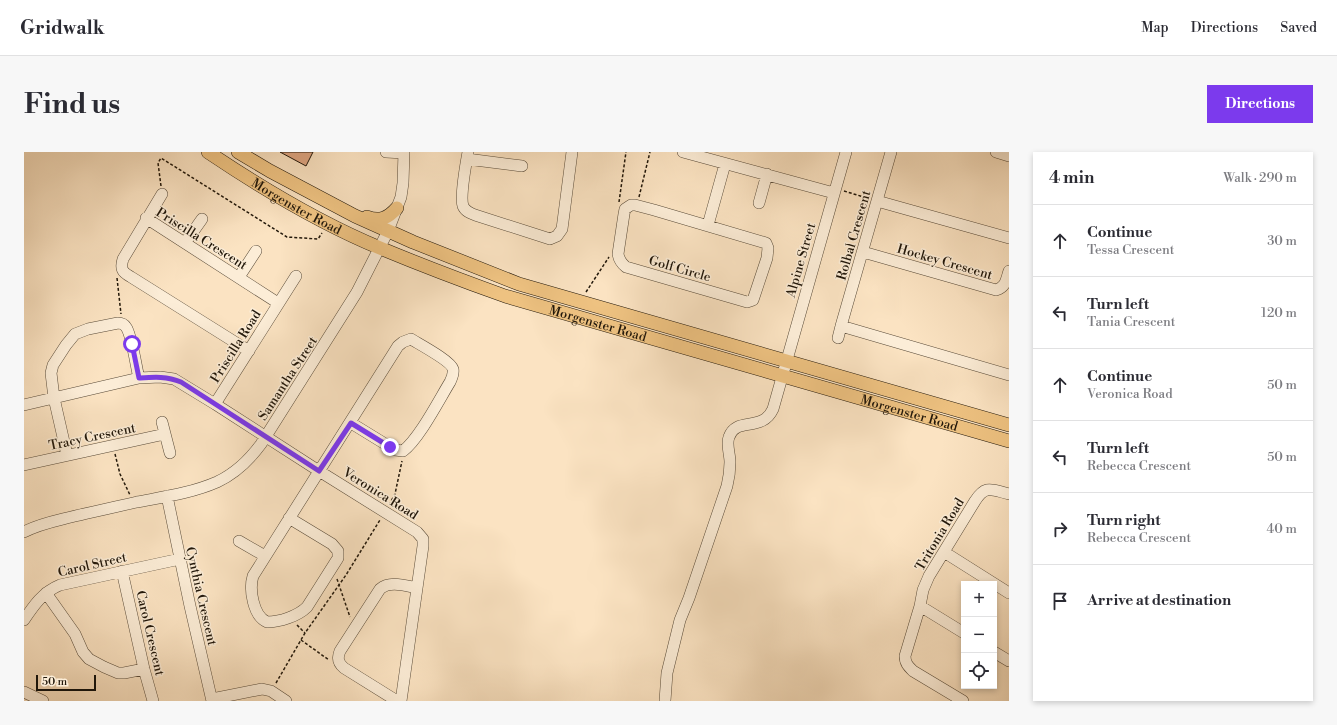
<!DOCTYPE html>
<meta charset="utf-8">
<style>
body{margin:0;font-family:"Libre Bodoni",serif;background:#f7f7f7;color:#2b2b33}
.controls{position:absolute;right:12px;bottom:12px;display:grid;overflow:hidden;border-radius:0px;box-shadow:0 2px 6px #0003}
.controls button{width:36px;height:36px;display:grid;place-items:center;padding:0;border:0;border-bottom:1px solid #e1e1e2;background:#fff;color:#2b2b33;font:20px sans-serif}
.scale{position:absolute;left:12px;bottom:10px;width:60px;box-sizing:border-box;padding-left:4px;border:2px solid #21170a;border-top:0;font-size:11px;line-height:14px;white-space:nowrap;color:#21170a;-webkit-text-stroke:3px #fcedd7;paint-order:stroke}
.stop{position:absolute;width:12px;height:12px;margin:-9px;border:3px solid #7c3aed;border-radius:50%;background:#fff}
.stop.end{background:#7c3aed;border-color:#fff;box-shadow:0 1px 4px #0008}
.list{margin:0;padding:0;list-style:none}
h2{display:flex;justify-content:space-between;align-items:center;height:52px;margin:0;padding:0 16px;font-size:17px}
h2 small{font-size:13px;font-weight:400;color:#7c7c81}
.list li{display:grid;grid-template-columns:26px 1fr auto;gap:12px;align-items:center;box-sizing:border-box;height:72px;padding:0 16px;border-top:1px solid #e1e1e2}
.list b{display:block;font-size:15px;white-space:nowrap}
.list p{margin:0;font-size:13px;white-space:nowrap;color:#7c7c81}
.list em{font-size:13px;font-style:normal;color:#7c7c81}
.icon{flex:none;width:22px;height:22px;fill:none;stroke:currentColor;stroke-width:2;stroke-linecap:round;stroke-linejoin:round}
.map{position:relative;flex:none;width:985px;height:549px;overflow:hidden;border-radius:0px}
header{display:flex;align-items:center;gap:24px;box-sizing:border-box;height:56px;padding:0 20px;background:#fff;border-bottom:1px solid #e1e1e2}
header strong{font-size:19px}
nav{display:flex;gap:22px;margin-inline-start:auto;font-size:14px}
.intro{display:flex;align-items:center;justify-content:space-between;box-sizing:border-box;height:96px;padding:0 24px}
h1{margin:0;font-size:28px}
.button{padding:10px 18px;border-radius:0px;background:#7c3aed;color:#fff;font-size:14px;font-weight:700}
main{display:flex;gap:24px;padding:0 24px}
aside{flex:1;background:#fff;border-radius:0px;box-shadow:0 2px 6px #0003}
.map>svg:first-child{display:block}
.building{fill:#dea581;stroke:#21170a}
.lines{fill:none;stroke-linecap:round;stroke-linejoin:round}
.minor-casing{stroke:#584a38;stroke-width:12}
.major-casing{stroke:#21170a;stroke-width:14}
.path{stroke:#21170a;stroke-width:1.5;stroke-dasharray:3 2;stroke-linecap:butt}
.minor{stroke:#fcedd7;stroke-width:11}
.major{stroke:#eec281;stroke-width:13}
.route{stroke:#7c3aed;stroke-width:5}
.labels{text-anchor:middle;stroke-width:3;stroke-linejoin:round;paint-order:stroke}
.street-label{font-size:13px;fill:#21170a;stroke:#fcedd7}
</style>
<header>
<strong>Gridwalk</strong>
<nav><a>Map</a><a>Directions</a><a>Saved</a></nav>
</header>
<div class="intro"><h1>Find us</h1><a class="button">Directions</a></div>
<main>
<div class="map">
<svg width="985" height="549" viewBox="0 0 985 549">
<rect width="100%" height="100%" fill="#fbe3c2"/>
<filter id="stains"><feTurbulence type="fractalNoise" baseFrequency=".005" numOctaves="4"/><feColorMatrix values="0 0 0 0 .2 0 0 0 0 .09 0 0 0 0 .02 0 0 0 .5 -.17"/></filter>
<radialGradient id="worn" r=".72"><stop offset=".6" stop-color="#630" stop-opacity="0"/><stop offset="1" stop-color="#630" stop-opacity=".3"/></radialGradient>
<path class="building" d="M256 0H289L282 14Z"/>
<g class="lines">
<g class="minor-casing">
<path id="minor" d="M362 0 380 1
M444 0C442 11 436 45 439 54 441 59 446 61 451 63L526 87 533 84 538 77 548 0
M659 0 810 41
M867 0 817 174 985 223
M972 0 985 4
M443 7 498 14
M138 42 99 107C96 117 98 120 107 125L225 199
M853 49 985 86
M735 51 743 22
M607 53H611L630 58 742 91 744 96 743 106 729 148 723 150 602 115C597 111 595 108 594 102L600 62 601 57Z
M122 66 254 151
M684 73 701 12
M161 91 178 67
M839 100 972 138C982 135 982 128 985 119
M215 125 232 99
M814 186 817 174
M191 252 272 124
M0 253 115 226 136 225 150 227 191 252 295 319 393 380 399 387V394L377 549
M138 270 146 301
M43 303 30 246 27 221 29 213 42 193 51 182 64 177 94 171C97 171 100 172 102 175 108 183 112 215 115 226
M0 313 141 282
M143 344 166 454 188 549
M265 366 308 392 314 399V406L283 455C274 464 256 470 243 470 229 464 225 437 229 424L374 194 379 190 387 187C395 192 427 209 429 217 430 222 428 226 426 230 415 248 395 287 379 299L371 298 327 271
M0 380C15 372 31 369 47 365 69 360 90 355 113 350 139 345 168 341 193 330 210 322 226 307 237 292L333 140 364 79 377 45 379 31 380 0
M215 389 241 404
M920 400 985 441
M98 419 120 517 129 549
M22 441 51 482 59 500 65 507 80 515 94 521H100L120 517
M896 454 940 481
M0 468C10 453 19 440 36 433L156 407
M970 500 985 509
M0 540 19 549
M188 547 238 537 247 539 262 549
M373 549 320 516C314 511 313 506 316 499L356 437C366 428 382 434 393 436
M641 549 643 521 656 468 665 446 703 334C705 326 706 318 706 310 706 302 702 292 705 285 712 264 738 281 749 257L822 0
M939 549 889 519C884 514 881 511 881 504L896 454 899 438 905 424 951 349C962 332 968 338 985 342"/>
</g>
<g class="major-casing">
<g id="major">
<path id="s1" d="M184 0C236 35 298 72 356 96 397 113 439 129 481 144L985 289"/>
<path d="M214 0 246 19 331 64 389 90 495 132 985 273"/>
<path d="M343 65C356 70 364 66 373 56"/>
</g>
</g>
<path class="path" d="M137 34 134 11 137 6 263 85 294 87 298 81
M820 39 843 46
M615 45 626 0
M595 50 602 0
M93 126 97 162
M562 140 585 105
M91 302 96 322 106 343
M365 353 371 342 378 309
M313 427 326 465
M273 473 281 481
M277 488 305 508
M252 531 281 481 322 423 356 368"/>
<use href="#minor" class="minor"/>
<use href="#major" class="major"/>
</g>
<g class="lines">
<path class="route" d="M108 192 115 226C130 225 143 224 157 230L295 319 327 271 366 295"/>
</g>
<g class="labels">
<g class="street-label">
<text dy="5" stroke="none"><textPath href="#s1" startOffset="104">Morgenster Road</textPath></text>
<text transform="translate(829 83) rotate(-74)" y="5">Rolbal Crescent</text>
<text transform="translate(178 86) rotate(32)" y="5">Priscilla Crescent</text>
<text transform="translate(776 108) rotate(-74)" y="5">Alpine Street</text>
<text transform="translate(921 109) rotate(16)" y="5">Hockey Crescent</text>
<text transform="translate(656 116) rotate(16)" y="5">Golf Circle</text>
<text dy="5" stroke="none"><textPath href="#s1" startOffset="428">Morgenster Road</textPath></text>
<text transform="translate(211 194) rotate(-58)" y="5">Priscilla Road</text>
<text transform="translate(263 226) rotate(-57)" y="5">Samantha Street</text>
<text dy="5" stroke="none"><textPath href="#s1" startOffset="752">Morgenster Road</textPath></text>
<text transform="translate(68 284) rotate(-12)" y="5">Tracy Crescent</text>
<text transform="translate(357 341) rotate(32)" y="5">Veronica Road</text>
<text transform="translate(915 382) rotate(-59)" y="5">Tritonia Road</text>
<text transform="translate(68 412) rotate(-13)" y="5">Carol Street</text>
<text transform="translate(178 444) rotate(77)" y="5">Cynthia Crescent</text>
<text transform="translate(127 481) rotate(77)" y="5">Carol Crescent</text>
</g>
</g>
<rect width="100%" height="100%" filter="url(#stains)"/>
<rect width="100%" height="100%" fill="url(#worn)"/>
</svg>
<div class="controls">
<button>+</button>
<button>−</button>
<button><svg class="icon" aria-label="locate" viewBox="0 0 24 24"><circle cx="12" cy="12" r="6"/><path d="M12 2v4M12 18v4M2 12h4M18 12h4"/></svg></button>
</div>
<div class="scale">50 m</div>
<div class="stop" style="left:108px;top:192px"></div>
<div class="stop end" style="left:366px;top:295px"></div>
</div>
<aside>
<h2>4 min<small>Walk · 290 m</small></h2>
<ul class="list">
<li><svg class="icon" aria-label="ahead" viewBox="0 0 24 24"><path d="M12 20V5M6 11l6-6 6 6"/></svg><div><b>Continue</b><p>Tessa Crescent</p></div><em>30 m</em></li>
<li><svg class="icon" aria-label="left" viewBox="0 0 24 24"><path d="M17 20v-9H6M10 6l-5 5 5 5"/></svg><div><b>Turn left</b><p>Tania Crescent</p></div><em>120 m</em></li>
<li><svg class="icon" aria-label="ahead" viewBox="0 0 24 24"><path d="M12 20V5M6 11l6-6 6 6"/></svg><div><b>Continue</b><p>Veronica Road</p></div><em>50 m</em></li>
<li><svg class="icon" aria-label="left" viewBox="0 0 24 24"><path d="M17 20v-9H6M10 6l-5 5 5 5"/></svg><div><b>Turn left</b><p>Rebecca Crescent</p></div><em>50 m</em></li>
<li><svg class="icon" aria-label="right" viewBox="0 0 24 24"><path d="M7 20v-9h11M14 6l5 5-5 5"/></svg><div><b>Turn right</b><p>Rebecca Crescent</p></div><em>40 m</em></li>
<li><svg class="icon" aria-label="arrive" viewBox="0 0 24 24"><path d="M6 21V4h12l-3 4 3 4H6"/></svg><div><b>Arrive at destination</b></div></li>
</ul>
</aside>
</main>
